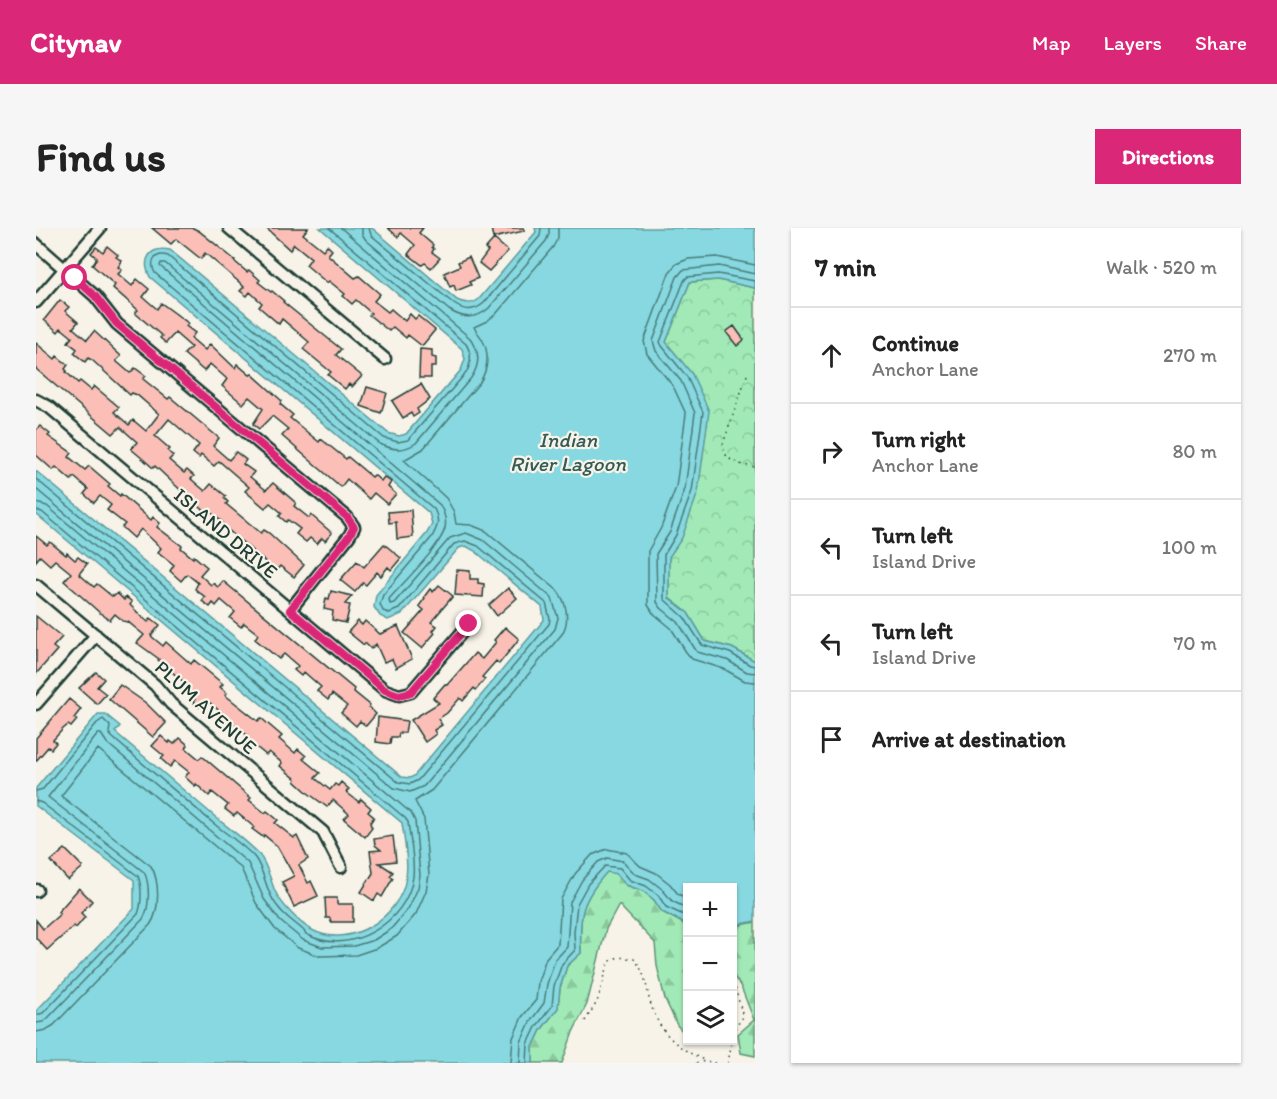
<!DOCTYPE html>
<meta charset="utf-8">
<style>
body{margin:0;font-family:Itim,sans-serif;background:#f6f6f6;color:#222}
.controls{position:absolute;right:18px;bottom:18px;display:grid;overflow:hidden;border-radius:0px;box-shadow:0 2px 4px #0004}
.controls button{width:54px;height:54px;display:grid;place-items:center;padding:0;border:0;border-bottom:2px solid #e0e0e0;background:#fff;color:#222;font:30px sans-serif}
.stop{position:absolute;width:18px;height:18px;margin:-14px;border:4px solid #db2777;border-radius:50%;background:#fff}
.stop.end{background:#db2777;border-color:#fff;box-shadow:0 2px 6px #0008}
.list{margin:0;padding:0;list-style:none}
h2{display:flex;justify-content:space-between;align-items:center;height:78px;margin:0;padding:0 24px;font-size:26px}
h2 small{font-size:20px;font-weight:400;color:#767676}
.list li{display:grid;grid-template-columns:39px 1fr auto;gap:18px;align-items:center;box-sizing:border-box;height:96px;padding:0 24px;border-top:2px solid #e0e0e0}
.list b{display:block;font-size:22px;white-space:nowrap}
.list p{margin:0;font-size:20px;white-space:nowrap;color:#767676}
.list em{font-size:20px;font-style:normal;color:#767676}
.icon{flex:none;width:33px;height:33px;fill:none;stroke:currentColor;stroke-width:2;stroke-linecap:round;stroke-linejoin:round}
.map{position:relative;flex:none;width:719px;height:835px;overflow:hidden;border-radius:0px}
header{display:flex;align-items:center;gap:36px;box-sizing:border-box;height:84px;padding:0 30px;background:#db2777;color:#fff}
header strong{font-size:28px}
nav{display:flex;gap:33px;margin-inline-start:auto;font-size:21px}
.intro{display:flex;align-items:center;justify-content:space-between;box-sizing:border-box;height:144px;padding:0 36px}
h1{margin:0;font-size:42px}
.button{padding:15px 27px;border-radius:0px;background:#db2777;color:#fff;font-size:21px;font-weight:700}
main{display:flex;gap:36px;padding:0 36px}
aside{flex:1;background:#fff;border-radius:0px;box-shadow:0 2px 4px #0004}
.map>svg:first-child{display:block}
.forest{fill:url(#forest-firs);stroke:#609375;stroke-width:1.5}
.park{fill:url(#park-crowns);stroke:#609375;stroke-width:1.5}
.water{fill:#87d8e0;stroke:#5d9a9b;stroke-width:1.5}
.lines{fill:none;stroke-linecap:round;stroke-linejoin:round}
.shore{stroke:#497b79;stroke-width:1.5}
.building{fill:#fbbfb7;stroke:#1f3d34;stroke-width:1.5}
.minor-casing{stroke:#1f3d34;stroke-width:15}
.path{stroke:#1f3d34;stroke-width:1.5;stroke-dasharray:1.5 4.5;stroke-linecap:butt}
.minor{stroke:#f7f3e8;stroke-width:10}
.route{stroke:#db2777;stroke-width:8}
.labels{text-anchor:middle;stroke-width:4.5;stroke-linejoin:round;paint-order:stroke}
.street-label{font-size:20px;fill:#1f3d34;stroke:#f7f3e8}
.water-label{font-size:21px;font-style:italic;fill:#345c56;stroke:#f7f3e8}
</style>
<header>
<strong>Citynav</strong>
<nav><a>Map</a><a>Layers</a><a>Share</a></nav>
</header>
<div class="intro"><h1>Find us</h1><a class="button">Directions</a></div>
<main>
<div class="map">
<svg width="719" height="835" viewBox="0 0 719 835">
<defs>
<pattern id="forest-firs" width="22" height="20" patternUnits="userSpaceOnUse" patternTransform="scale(1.5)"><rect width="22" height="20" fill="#a1e9b6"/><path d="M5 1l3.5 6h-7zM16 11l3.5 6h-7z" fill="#8ac99d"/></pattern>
<pattern id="park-crowns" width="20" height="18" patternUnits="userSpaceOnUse" patternTransform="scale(1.5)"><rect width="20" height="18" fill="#a1e9b6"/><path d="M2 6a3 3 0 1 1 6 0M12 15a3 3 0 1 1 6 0" fill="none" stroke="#8ac99d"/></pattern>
</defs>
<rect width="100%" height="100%" fill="#f7f3e8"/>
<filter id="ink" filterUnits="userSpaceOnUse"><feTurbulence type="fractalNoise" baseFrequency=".0167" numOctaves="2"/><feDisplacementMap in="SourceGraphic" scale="12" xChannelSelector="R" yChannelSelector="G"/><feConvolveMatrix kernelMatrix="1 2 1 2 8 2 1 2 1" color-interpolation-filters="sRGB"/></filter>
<g filter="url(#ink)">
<path class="forest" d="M571 643 581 646 590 657 607 663 618 672 626 684 652 698 651 808 641 797 629 771 621 738 619 715 583 677 570 701 551 776 537 804 526 835H497V819L505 802 522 780 524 760 531 738 545 725C543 686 545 673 571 643Z
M719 694V828L705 825 702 806 718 792 705 759 697 747 696 699Z"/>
<path class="park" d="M682 52 719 60V433L696 420 669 413 652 385 633 370 630 114 654 54Z"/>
<path class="water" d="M284 0H336L421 72C429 76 436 77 443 71L500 4 499 0H719V60L682 52 654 54 630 114 656 146 673 183 662 264 646 310 633 329V370L652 385 669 413 696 420 719 433V693L697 698 696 660H652L651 696 626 684 618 672 607 663 590 657 581 646 571 644C545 673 543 686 545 725L531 738 524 760 522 780 505 802 497 819V835H0V783L98 681V652L0 578V560L62 486H69L84 498 79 504C112 532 144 559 177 587 191 599 209 611 222 625 231 635 234 651 239 663 245 676 263 695 276 702 313 722 365 689 370 649 373 632 368 612 366 595L0 286V243L366 549 374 550 378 548 508 392 506 379 439 323 430 318 423 320 366 386 352 392 344 388 338 379 340 367 391 305 396 296 393 285 114 49C105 31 114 18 134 22L352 205 363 208 370 206 425 142 429 131 426 121Z"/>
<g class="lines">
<path class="shore" d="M326 0V6L330 12 413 82C427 91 441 91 453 80L510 13 513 6V0
M333 0 335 7 418 76C428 83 438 84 448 75L504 8 505 0
M719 37 681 29 652 31 640 36 633 45 608 113 611 126 637 158 650 186 640 259 625 300 612 323V377L617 385 635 400 650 424 656 431 688 441 709 453 719 454
M719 46 683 38 647 42 641 49 617 113 620 123 645 153 659 185 649 261 634 304 620 326 621 374 625 380 642 394 661 424 691 432 711 444 719 445
M719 53 682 46 651 49 648 53 624 114 626 118 651 149 667 184 656 263 640 307 628 327V371L648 389 666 417 694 425 714 437 719 438
M0 251 362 554 374 556 382 552 513 396 514 391 510 375 442 318 429 313 418 316 363 381 353 385 347 383 344 376 347 367 396 309C402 298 404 293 398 281L119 45C113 34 119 24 132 28L348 210 362 214 372 212 429 146C436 136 436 126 430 116L293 0
M0 261 358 560 374 564 388 558 519 401 522 390 516 370 447 312 430 305 414 310 358 375 354 376 353 371C367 355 405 318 409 300 411 291 408 284 404 277L124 38 125 35H129L344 216C356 222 369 223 380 215L435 150C444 137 444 123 434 110L305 0
M0 275 11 278 375 585 379 593 384 647 382 660 372 681 355 701 338 712 318 718 286 719 267 712 244 693 228 671 212 635 71 515 65 506H62L12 569 108 644C114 655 114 680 107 691L12 790 7 794 0 795
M0 282 6 284 369 590 372 594C374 612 379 631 377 649 371 694 314 729 272 707 266 704 271 705 266 701 254 691 242 683 235 668 229 656 227 641 219 630 209 618 189 605 177 595 143 566 109 538 76 509L73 505 74 498 67 491 61 495 7 561 0 563
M0 573 6 575 102 648C106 658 106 676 102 686L7 785 0 787
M0 804 10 802 18 797 114 697C124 683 124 653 115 638L25 568 62 521 205 640 220 675 239 701 262 720 284 728 320 727 341 720 361 708 380 686 390 663 393 647 388 591 379 573 396 562 526 406C534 393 531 374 521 362L450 303 435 297 420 296 418 284 410 270 368 232 387 221 444 154C452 141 454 125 446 111 443 106 440 103 438 99L451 93 460 86 517 19 522 10V0
M475 835 477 810 486 789 500 772 502 754 510 730 522 716 525 671 539 646 556 627 571 621 591 625 604 638 620 645 634 656 642 666 652 671
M484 835 485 814 494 794 508 775 511 756 519 732 531 719 534 674 546 652 562 634 571 630 587 633 599 646 613 651 626 661 636 673 652 681
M491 835 492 816 500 799 516 778 518 758 526 736 539 722 538 704 541 676 552 656 569 638 584 640 594 652 610 658 622 667 630 679 652 689"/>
</g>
<path class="building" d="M116 0H157L163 3 199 32 198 33 211 44 213 42 224 52 222 54 235 64 236 63 248 73 247 74 305 121 300 127 326 148 316 159 313 156 309 161 292 147 295 144 267 121 273 114 246 91 243 96 223 79 226 75 214 64 211 68 204 63 208 59 203 54 169 25 165 31 140 11 135 16Z
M230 0H272L267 6 287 22 291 17 296 22 292 27 319 50 323 48 344 66 338 73 352 84 355 81 369 93 374 86 379 91 382 88 399 102 386 118 372 107 370 110 357 99 353 103 333 87 335 85 320 72 316 76 307 68 309 66 293 53 291 55 270 37 275 30 258 16 254 22Z
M352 0H387L383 5 397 17 396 19 398 21 396 24 404 30 395 40 389 35 386 37 372 26 379 17 365 5 362 9Z
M455 0H488V3L457 10Z
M458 11 472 23 453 43 443 35 452 23 449 21Z
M71 18 82 27 80 29 86 33 82 39 86 42 82 46 96 58 101 51 113 61 107 69 121 81 125 75 152 95 150 98 159 105 155 110 169 122 174 116 199 140 201 136 214 147 216 146 246 173 244 176 257 187 254 190 283 214 285 211 310 231 312 229 336 249 338 247 345 253 348 249 355 254 352 259 360 266 351 276 338 265 333 271 311 251 305 259 246 208 252 201 236 188 223 201 217 196 227 181 213 169 207 176 186 158 191 151 174 136 168 143 148 126 155 119 139 105 130 115 124 110 126 108 99 85 102 82 77 60 79 57 56 37 61 30 55 25 60 19 67 24Z
M433 29 442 50 433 54 435 57 420 63 418 57 414 59 408 45 424 38 422 34Z
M24 72 33 79 29 83 42 94 37 100 51 112 58 103 85 128 80 133 94 145 99 140 110 148 107 151 132 171 134 169 183 210 177 218 193 232 200 224 210 232 207 236 218 244 214 249 230 262 237 255 260 275 258 278 273 290 275 287 296 305 289 313 286 310 281 316 274 310 270 314 260 306 264 301 252 292 250 294 243 288 246 285 234 275 229 280 209 263 213 259 183 233 178 238 165 227 163 230 157 225 163 217 133 191 119 208 134 221 132 223 137 228 133 232 148 245 151 242 158 248 155 251 169 263 175 256 190 268 188 270 192 274 190 276 225 305 228 302 233 305 268 337 258 349 244 338 240 343 191 301 185 293 172 282 170 284 153 270 119 238 117 240 107 231 95 221 101 214 84 199 77 206 0 141V115L19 131 21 128 32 137 29 141 31 143 30 144 42 155 44 153 55 162 58 158 83 179 78 184 93 197 97 192 110 203 123 186 101 167 96 165 94 167 56 132 52 130 49 134 38 125 41 121 32 114 36 109 25 100 22 104 8 92Z
M698 98 708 112 701 118 690 104Z
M384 121 396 122V129L400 130V139H395V150H383Z
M385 156 394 171 381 181 383 185 377 189 375 185 367 190 356 173Z
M331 159 351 165 345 185 325 178Z
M4 198 14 206 12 208 36 225 33 229 49 242 53 238 74 256 72 258 84 268 85 266 115 292 117 289 124 295 121 299 146 318 145 320 157 330 158 328 171 339 164 347 175 357 177 355 182 359 187 353 318 461 317 463 334 477 333 479 340 486 330 498 324 493 320 498 305 485 311 478 296 466 292 472 281 463 285 459 268 444 265 448 258 442 262 438 248 426 243 431 219 411 222 406 208 395 205 399 194 390 199 384 185 372 180 378 177 375 174 379 166 373 169 369 159 361 162 355 151 346 145 353 134 343 138 337 122 324 125 320 105 301 98 310 86 299 89 296 71 282 75 277 64 268 58 275 48 266 52 261 38 249 35 252 20 239 17 242 0 227V202Z
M375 282 377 309 361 311 360 294 353 295 352 284Z
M0 308 11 317 14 314 30 327 31 325 39 332 42 329 51 336 43 346 58 359 61 356 77 369 81 365 88 372 90 369 96 374 94 377 101 384 112 394 115 390 124 397 115 408 127 418 130 414 155 436 158 432 187 456 184 459 191 465 189 467 222 493 225 490 246 508 243 511 259 525 262 521 270 528 267 531 284 545 279 550 294 562 299 556 302 558 305 554 313 561 310 564 323 574 325 571 335 580 332 584 338 589 334 595 336 600 329 609 308 591 313 586 297 572 291 579 272 565 259 553 260 551 244 538 246 535 233 524 230 527 209 510 211 507 187 489 188 487 173 474 172 475 169 473 163 479 157 474 159 471 147 461 150 456 122 432 123 431 101 415 108 407 92 394 87 393 79 386 74 392 64 385 28 353 35 345 19 332 14 337 4 328 0 333Z
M348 316 365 330 355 342 352 339 345 348 341 344 330 357 327 355 319 364 304 352 321 333 328 339Z
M421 342 434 343V351H442V355L448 356 447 369 419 367Z
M403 357 417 368 395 394 401 398 397 403 399 405 386 420 368 405 388 382 383 378 389 370 388 369 394 361 397 364Z
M472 360 481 370 461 388 453 377Z
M295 363 316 368 309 376 314 377 310 395 296 392 297 383 288 381 290 370 293 371Z
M0 388 26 409 17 419 21 422 0 446Z
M322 393 326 397 329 393 344 406 362 398 376 431 360 440 356 431 348 434 340 416 335 421 329 415 328 417 312 404Z
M469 399 483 411 463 436 460 433 446 449 449 451 440 462 438 460 427 473 424 470 411 485 402 491 406 497 398 502 400 506 389 514 375 492 403 475 397 470 409 456 411 457 439 425 446 431 460 414 458 412Z
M60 444 68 451 61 459 70 466 61 476 43 460Z
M84 457 110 475 130 495 117 509 73 471Z
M33 471 45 481 38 490 41 492 35 499 32 497 27 501 17 512 20 515 15 521 12 519 0 533V510Z
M342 489 371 493 369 505H363L362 509H355L354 516 340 514Z
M125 508 133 515 134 513 138 516 144 510 152 517 150 520 163 531 166 528 215 570 213 572 229 585 231 583 242 592 239 595 258 610 261 608 272 631 263 637 272 655 275 653 282 668 258 679 246 654 258 648 241 618 228 607 227 609 216 601 218 599 201 585 198 588 189 581 192 577 176 564 173 568 160 556 159 558 149 549 153 544 139 533 134 539 125 531 128 528 116 518Z
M357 608 360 633 343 635 357 644 354 648 357 650 346 669 342 666 338 673 325 664 337 645 334 623 345 622 339 617 338 611Z
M29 621 47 639 32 652 15 633Z
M43 660 56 673 45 685 49 689 40 700 38 698 11 722 0 710V692L7 701 24 686 22 684Z
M289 670H301V676H317V694H295L294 690H290Z"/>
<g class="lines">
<g class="minor-casing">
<path id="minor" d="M193 0 349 131
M0 16 59 68 81 96 311 289 318 299 313 308 254 382
M0 74 64 0
M0 172 13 179 349 462 363 467 375 464 433 396
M0 357 119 457 135 476 287 604 305 639
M0 476 60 407
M0 663 1 662"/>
</g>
<path class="path" d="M711 147 687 216C687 234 705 237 719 239
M696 756 699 759 707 789 699 800 696 812
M549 793 561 774 573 734 582 729 598 731C608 742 610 755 613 770 622 804 639 819 670 833
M660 835 670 833 679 835
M692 835 696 813"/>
<use href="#minor" class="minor"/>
</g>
</g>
<g class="lines" filter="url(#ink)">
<path class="route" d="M39 50 59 68 81 96 311 289 318 299 313 308 254 382 349 462 363 467 375 464 433 396"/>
</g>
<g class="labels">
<g class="street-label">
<text transform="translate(190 305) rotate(40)" y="7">ISLAND DRIVE</text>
<text transform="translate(170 479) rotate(42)" y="7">PLUM AVENUE</text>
</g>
<g class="water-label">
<text x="532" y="219">Indian<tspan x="532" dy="24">River Lagoon</tspan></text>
</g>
</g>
</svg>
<div class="controls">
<button>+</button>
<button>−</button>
<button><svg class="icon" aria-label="layers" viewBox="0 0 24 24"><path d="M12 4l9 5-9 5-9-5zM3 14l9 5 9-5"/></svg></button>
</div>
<div class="stop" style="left:39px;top:50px"></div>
<div class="stop end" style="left:433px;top:396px"></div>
</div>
<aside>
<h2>7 min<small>Walk · 520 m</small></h2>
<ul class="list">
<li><svg class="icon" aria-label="ahead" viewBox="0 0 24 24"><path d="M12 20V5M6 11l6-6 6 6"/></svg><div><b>Continue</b><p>Anchor Lane</p></div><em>270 m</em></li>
<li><svg class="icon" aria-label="right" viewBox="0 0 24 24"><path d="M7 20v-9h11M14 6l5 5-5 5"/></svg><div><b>Turn right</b><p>Anchor Lane</p></div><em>80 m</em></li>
<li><svg class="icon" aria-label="left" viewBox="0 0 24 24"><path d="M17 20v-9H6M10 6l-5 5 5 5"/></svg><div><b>Turn left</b><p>Island Drive</p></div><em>100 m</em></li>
<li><svg class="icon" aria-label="left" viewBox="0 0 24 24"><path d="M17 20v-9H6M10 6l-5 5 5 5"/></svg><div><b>Turn left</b><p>Island Drive</p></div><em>70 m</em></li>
<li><svg class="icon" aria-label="arrive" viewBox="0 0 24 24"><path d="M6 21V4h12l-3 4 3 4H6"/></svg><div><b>Arrive at destination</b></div></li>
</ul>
</aside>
</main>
